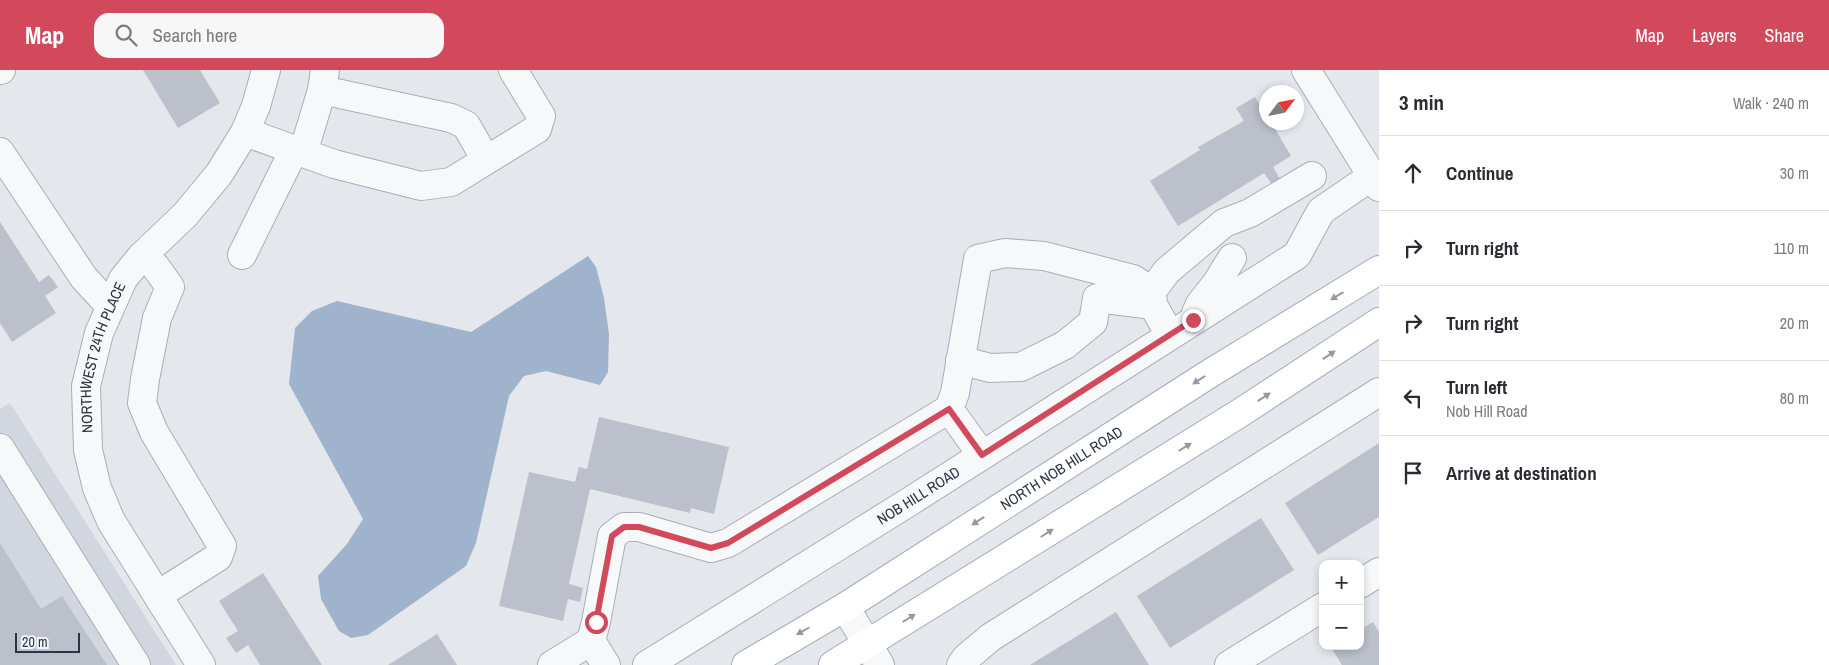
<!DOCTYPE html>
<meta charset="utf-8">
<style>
body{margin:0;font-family:"Archivo Narrow",sans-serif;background:#f7f7f7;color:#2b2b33}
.controls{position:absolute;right:15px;bottom:15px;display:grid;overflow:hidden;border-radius:10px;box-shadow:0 2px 8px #0003}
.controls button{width:45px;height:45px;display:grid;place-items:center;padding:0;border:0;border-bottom:1px solid #e1e1e2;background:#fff;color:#2b2b33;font:25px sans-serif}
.compass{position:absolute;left:1259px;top:15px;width:45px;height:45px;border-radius:50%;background:#fff;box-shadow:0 2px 8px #0003;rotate:58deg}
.scale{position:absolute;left:15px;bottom:12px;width:65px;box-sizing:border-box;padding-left:5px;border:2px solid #2b3445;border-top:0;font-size:14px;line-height:18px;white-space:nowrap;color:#2b3445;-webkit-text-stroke:4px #f4f6f9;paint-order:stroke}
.stop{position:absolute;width:15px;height:15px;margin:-11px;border:4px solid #d1495b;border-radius:50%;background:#fff}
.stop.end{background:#d1495b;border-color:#fff;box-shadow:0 1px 5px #0008}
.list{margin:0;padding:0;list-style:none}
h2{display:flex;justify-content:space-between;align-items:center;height:65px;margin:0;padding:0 20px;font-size:21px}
h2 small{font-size:16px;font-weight:400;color:#7c7c81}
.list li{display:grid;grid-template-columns:32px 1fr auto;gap:15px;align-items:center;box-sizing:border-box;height:75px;padding:0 20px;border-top:1px solid #e1e1e2}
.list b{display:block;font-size:19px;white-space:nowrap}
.list p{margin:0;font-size:16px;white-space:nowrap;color:#7c7c81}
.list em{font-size:16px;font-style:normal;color:#7c7c81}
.icon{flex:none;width:28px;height:28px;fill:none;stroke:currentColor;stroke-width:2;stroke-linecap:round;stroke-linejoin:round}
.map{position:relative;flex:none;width:1379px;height:595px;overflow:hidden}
header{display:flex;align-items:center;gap:30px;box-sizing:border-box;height:70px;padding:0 25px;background:#d1495b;color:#fff}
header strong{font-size:24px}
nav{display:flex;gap:28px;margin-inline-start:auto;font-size:18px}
.search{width:350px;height:45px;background:#f7f7f7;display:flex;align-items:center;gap:12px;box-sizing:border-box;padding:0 18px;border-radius:15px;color:#7c7c81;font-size:19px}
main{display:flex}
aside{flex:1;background:#fff}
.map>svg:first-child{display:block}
.built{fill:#d2d6de}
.water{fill:#9fb4cc}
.building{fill:#bbc0ca}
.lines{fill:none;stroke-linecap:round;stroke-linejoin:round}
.minor-casing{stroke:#a9aeb7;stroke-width:30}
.major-casing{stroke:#a3abb8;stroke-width:30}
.minor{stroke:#f7f8fa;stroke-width:28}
.major{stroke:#fff;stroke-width:28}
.oneway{fill:#959aa2}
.route{stroke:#d1495b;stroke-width:6}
.labels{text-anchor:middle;stroke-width:4;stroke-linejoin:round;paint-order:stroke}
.street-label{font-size:15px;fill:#2b3445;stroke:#f4f6f9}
</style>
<header>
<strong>Map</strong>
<div class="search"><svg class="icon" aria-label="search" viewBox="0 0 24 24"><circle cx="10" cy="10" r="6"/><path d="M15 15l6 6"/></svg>Search here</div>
<nav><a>Map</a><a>Layers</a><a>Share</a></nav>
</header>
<main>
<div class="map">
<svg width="1379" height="595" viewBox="0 0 1379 595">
<rect width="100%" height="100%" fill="#e4e7ec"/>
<path class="built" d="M10 333 176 595H0V339Z"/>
<path class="water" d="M588 186 596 197 604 228 609 264 608 302 600 315 546 301 524 306 509 326 476 473 466 496 368 565 351 568 339 561 321 529 318 506 347 474 363 449 289 314 295 258 312 241 337 231 471 262Z"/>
<path class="building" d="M143 0H200L220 33 178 58Z
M1255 27 1266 46V52H1271L1291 86 1273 97 1281 111 1273 116 1264 103 1178 156 1150 111 1200 80 1198 77 1244 51 1236 38Z
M0 152 39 212 49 205 58 217 45 226 56 243 12 272 0 253Z
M599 347 729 377 714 444 691 438 690 443 590 419 569 514 583 518 580 532 568 529 563 551 499 536 529 402 575 412 579 397 587 399Z
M1379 373V447L1318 485 1285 433Z
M1261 448 1294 500 1170 578 1137 526Z
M0 473 41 539 62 526 107 595H0Z
M263 503 322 595H260L248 575 236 583 226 568 238 561 219 531Z
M1116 542 1149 595H1030Z
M1373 552 1379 562V595H1342L1332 579 1336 576H1360V560Z
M437 564 457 595H388Z"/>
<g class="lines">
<g class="minor-casing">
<g id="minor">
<path d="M0 0H1"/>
<path d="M1306 0 1379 117"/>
<path d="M322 20 451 48 466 55 486 90"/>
<path d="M245 62 334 94 421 116 451 112 537 59 541 46 513 0"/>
<path d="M0 82 84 208 110 236"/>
<path d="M303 83 322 20 325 0"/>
<path d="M242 185 294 80"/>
<path d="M141 187 155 196 170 217 157 248 145 309 142 333 154 362 222 476 218 487 158 525"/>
<path d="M1196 243 1200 234 1216 214 1232 188"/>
<path d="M1170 265 1153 235 1152 221 1167 201 1224 153 1250 143 1312 106"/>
<path d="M960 290 990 298 1021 297 1065 275 1093 252 1097 228 1153 235"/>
<path d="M949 339 982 385"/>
<path d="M0 378 136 595"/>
<path d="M1360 514 1379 502"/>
<path d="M845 537 880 595"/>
<path d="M591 571 606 595"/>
<path id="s1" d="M201 595 111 451 97 418 88 380 86 316 99 263 123 209 141 187 185 145 219 104 245 62 256 36 266 0"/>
<path d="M552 595 591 571 596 552 612 466 624 457H639L711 478 728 473 949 339 955 323 978 189 1005 183 1044 186 1133 209 1152 221"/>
<path id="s2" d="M647 595 909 432 1297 185 1321 141 1372 106 1379 104"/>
<path d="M961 595 966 588 991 567 1379 322"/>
<path d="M1229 595 1323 537"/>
</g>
</g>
<g class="major-casing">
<g id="major">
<path id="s3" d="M746 595 845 537 1209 304 1379 200"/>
<path d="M833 595 1240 343 1379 252"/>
</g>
</g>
<use href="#minor" class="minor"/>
<use href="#major" class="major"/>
</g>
<defs><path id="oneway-solid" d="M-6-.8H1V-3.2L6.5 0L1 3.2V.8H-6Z" transform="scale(1.25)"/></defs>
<g class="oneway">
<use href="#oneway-solid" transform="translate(1337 226) rotate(149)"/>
<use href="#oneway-solid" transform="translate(1329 285) rotate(-33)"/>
<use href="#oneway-solid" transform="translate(1199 310) rotate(147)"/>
<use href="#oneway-solid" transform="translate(1264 327) rotate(-33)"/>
<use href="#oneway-solid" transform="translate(1185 377) rotate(-32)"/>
<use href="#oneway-solid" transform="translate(978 451) rotate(147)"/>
<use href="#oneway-solid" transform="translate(1047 463) rotate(-32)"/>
<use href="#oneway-solid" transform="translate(909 548) rotate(-32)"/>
<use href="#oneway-solid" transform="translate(803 561) rotate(150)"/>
</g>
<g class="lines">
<path class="route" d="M596 552 612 466 624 457H639L711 478 728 473 949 339 982 385 1193 250"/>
</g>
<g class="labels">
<g class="street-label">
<text dy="5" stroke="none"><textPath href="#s1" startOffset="340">NORTHWEST 24TH PLACE</textPath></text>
<text dy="5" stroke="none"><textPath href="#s3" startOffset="372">NORTH NOB HILL ROAD</textPath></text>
<text dy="5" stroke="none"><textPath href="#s2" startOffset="320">NOB HILL ROAD</textPath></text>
</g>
</g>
</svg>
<div class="controls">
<button>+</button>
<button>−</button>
</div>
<svg class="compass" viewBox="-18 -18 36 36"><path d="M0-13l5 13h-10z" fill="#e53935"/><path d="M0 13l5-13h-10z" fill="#7c7c81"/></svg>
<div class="scale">20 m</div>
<div class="stop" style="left:596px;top:552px"></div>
<div class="stop end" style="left:1193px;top:250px"></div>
</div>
<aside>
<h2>3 min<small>Walk · 240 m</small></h2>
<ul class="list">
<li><svg class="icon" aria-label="ahead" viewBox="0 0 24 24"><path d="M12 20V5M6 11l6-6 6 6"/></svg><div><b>Continue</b></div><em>30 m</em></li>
<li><svg class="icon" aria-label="right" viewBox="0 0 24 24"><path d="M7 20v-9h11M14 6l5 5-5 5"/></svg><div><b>Turn right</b></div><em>110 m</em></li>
<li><svg class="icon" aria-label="right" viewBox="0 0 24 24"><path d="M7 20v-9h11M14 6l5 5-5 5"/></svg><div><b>Turn right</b></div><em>20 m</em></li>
<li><svg class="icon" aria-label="left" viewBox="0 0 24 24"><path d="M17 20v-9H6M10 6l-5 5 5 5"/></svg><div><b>Turn left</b><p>Nob Hill Road</p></div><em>80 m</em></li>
<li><svg class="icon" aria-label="arrive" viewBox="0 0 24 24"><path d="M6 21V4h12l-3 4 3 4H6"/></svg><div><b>Arrive at destination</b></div></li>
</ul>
</aside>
</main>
